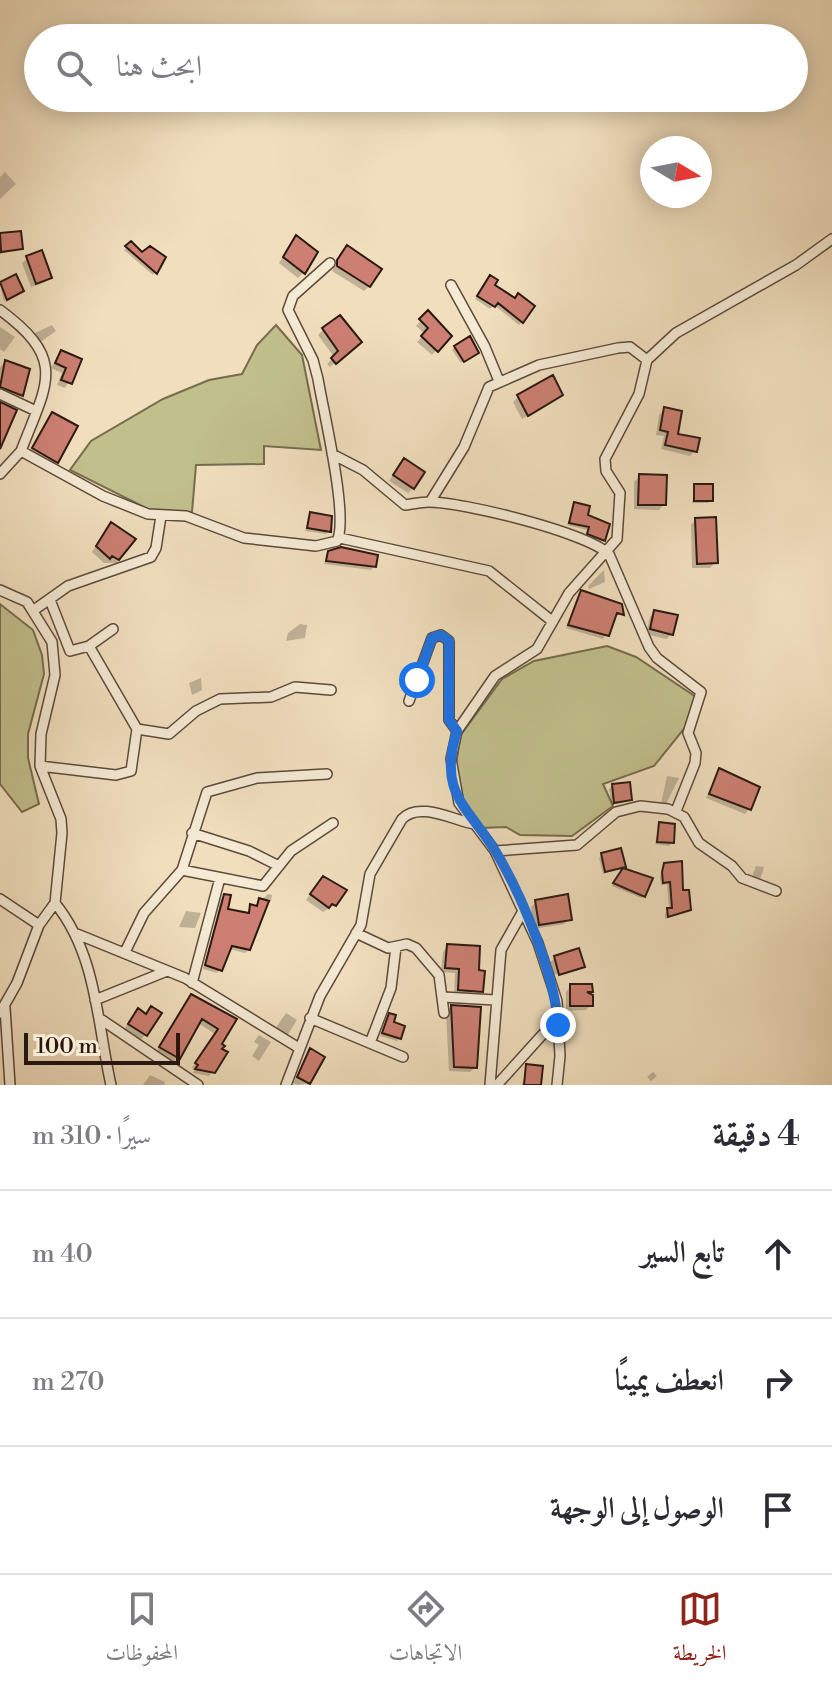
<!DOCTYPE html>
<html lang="ar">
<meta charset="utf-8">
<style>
body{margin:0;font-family:"Libre Bodoni",Amiri,serif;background:#f7f7f7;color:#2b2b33;direction:rtl}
.compass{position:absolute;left:640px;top:136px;width:72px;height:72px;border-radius:50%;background:#fff;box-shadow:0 4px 20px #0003;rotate:100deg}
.scale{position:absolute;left:24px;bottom:20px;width:156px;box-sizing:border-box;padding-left:8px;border:4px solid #2b1911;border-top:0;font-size:22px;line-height:28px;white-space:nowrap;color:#2b1911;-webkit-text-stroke:6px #f5ead4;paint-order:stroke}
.stop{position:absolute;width:24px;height:24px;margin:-18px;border:6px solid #1a73e8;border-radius:50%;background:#fff}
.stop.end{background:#1a73e8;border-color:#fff;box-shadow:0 2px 8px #0008}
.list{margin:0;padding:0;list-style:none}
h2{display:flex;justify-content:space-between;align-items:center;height:104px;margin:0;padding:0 32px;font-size:34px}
h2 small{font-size:26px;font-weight:400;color:#7c7c81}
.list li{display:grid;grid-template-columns:52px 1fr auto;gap:24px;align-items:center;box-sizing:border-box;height:128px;padding:0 32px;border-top:2px solid #e1e1e2}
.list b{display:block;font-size:30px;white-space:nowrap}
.list em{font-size:26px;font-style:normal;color:#7c7c81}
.icon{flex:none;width:44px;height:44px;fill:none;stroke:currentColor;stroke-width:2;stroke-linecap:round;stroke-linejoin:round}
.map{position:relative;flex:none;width:832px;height:1085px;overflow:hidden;direction:ltr}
.search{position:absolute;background:#fff;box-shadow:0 4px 20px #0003;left:24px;right:24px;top:24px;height:88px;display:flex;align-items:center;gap:20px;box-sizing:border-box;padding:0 28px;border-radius:44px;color:#7c7c81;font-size:30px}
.sheet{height:488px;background:#fff}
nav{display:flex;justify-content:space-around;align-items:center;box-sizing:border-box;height:112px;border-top:2px solid #e1e1e2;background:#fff;font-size:22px;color:#7c7c81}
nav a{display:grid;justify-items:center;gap:4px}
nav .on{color:#8f2418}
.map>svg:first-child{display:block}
.green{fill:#c1bf8c;stroke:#766c4e;stroke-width:2}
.shadow{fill:#0003}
.building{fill:#cc7f72;stroke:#2b1911;stroke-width:2}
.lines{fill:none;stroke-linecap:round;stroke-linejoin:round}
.minor-casing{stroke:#5c4a3c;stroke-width:12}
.minor{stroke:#f5ead4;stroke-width:9}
.route{stroke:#1a73e8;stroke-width:10}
</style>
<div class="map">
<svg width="832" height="1085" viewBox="0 0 832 1085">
<rect width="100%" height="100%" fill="#f0debd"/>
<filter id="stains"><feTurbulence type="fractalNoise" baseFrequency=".0025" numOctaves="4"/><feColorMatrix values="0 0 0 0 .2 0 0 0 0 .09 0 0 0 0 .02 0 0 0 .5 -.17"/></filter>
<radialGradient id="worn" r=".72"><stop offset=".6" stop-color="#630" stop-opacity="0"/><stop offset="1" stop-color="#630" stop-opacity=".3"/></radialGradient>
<path class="green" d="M276 325 302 355 321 450 264 446V464L196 465 192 512 152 511 70 470 91 441 163 399 209 380 242 374 257 345Z
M0 604 33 630 42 655 44 674 28 734V758L39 804 22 812 0 784Z
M607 646 636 657 696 697 687 725 654 766 603 784 613 806 572 836 520 835 506 827 480 828 463 808 456 766 460 736 502 679 534 661Z"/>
<path class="shadow" d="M5 172 16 184 0 199V177Z
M19 233 21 248 0 254V235Z
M131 243 142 255 164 258 153 275 124 250Z
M292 243 303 273 298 278 279 263Z
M347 247 369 286 364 291 332 271Z
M28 258 50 277 45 282 31 287 22 263Z
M15 277 22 291 4 301 0 284Z
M487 281 522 322 519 325 494 305 490 309 475 299Z
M428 312 449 336 432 355 417 342 425 334 416 326Z
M52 325 56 331 39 343 33 334Z
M0 327 15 337 4 352 0 349Z
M323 330 354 347 330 367 327 364 334 357 318 335Z
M455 347 474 355 461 363 452 350Z
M61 352 80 360 65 388 57 385 62 373 51 368Z
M5 362 27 371 21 395 16 400 0 394V367Z
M561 395 522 419 513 402 518 397Z
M665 409 675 436 695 451 690 456 661 449 664 436 656 435 659 415Z
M52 414 57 462 52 467 28 454Z
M399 466 413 488 408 493 389 481Z
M640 476 664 504 659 510 634 509V482Z
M695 486 711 500 708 503H692Z
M574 504 603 540 600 543 586 537 587 530 567 525Z
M311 514 329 531 326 534 305 531Z
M696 519 716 562 710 568H692L691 525Z
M106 530 134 540 117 563H104L92 552Z
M329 553 374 566 371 570 324 564Z
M604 570 605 582 589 589 588 586Z
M582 593 622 614 614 616 603 639 566 628Z
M655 612 672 634 666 639 646 634 650 617Z
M300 624 307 625 305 638 286 641 288 633Z
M201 678 202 690 192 695 189 683Z
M720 771 749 809 745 814 706 798Z
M667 776 679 778 666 804H661Z
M612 786 630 800 612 805 609 789Z
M659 824 672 843 669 846 655 844Z
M602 855 623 867 603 874 599 858Z
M665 865 689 910 665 919V913L669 910 667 884 661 885 660 876Z
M756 866 764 867 760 880 752 877Z
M623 870 643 896 641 898 612 886Z
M318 884 334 905 323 912 306 900Z
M268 894 272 895 271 901 266 903 249 949 245 953 229 949 217 973 203 969 221 899 224 896 225 910 246 915 250 907H255Z
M536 902 569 919 564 924 534 929 531 907Z
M186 911 201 913 195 928 179 927Z
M448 946 477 972 481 991 476 996 454 995 455 973 441 972 443 952Z
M555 958 582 967 553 975 549 963Z
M571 986 591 991 587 995 591 1005 586 1010 566 1011V992Z
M191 996 234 1020 219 1045 213 1071 209 1076 193 1073 195 1070 192 1068 215 1034 198 1023 174 1062 156 1052Z
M451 1007 480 1025 475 1067 470 1072 449 1071 446 1012Z
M151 1008 145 1035 140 1040 124 1029 138 1011 145 1015Z
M286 1013 297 1020 287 1036 275 1029Z
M390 1015 400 1038 397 1041 380 1036Z
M259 1035 271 1042 259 1061 252 1056 259 1045 254 1042Z
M310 1050 323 1058 308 1083 297 1085 293 1083Z
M527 1066 537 1085H522Z
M653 1072 657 1076 651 1081 647 1077Z
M150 1075 165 1082 164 1085H143Z"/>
<path class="building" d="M21 231 23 249 1 252 0 233Z
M296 235 318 252 305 274 283 257Z
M131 241 142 252 150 246 166 257 157 274 125 246Z
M347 245 382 269 370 287 337 266V260Z
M42 250 52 278 36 284 26 256Z
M16 274 24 291 7 300 0 282Z
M490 275 498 280 495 285 515 298 518 293 535 306 523 323 498 303 495 307 477 296Z
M428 310 452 336 438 352 421 336 428 328 419 319Z
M340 315 362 342 336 364 331 358 338 351 322 328Z
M470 336 479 353 464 362 454 346Z
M61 350 82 359 72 384 61 380 66 368 55 363Z
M5 360 30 369 23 396 0 387Z
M553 375 563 395 528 416 517 395Z
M0 402 17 410 0 449Z
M664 407 682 411 678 434 700 438 697 452 665 445 668 432 660 430Z
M52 412 78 426 58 463 32 448Z
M404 458 425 472 414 489 393 475Z
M639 474 667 475 666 505H638Z
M694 484H713V501H694Z
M574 502 590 506 588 515 610 524 605 541 587 534 589 527 569 523Z
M310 512 332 516 331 532 307 528Z
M716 517 718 563 697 564 695 518Z
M111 522 136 539 119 560 112 556 110 559 96 546Z
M341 547 378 555 376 567 326 561 328 551Z
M581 590 622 604 624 615 617 613 609 636 568 625Z
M654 610 678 615 673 635 650 629Z
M719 768 760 787 751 810 709 794Z
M630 782 632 800 614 803 612 784Z
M659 822 675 824 674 843 657 842Z
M621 848 626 867 605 872 601 853Z
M682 861 683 890H689L691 910 668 917 667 908H672L670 882 663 883 662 872 664 863Z
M623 868 653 878 645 897 613 883Z
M323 876 347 890 336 906 332 904 329 908 310 894Z
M224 894 231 895 228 909 249 913 250 904 257 906 259 898 269 901 250 950 232 946 222 971 205 965Z
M568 894 572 920 539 925 535 900Z
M447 944 480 946 479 970 485 971 483 992 458 990 459 969 445 968Z
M579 948 585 967 559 975 554 956Z
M570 984H592L593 992H587L593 995V1006H570Z
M191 994 237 1019 222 1044 225 1046 222 1049 228 1052 215 1073 195 1069 198 1065 195 1063 218 1029 202 1019 180 1059 159 1047Z
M451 1005 481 1007 477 1068 454 1067Z
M151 1006 162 1013 147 1036 128 1024 138 1008 146 1014Z
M389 1013 396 1015 394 1022 405 1026 401 1039 382 1033Z
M310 1048 325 1057 310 1084 297 1077Z
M526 1064 543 1066 541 1085H524Z"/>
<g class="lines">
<g class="minor-casing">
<path id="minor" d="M451 285 485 347 499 381
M0 310C68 360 47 383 21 451
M0 394 36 411
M332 454 363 470 405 505C413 504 421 502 429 502 463 502 585 532 609 554L649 647 657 658 701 692 688 733 696 753 695 763 676 811
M0 474 21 451 103 496 148 514 186 516 244 538 316 546 337 541C349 517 323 410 318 379L313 360 288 310 293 296 330 263
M430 502 464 447 489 387 539 365 618 348 630 347 647 360
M340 538 489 571 552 621
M0 590 27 602 52 642 55 675 41 734 40 766 61 819 62 833 55 903 39 925 17 983 0 1013
M50 600 70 651 89 646 113 629
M34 610 68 586 151 557 156 548 161 516
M409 701 432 638 441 635 449 641V720L457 731
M137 729 169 734 196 711 220 699 271 697 295 687 331 690
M40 766 116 775 131 771 137 729 89 646
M192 833 249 851 277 865
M495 851 577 845 616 812 640 806 668 809 684 817 699 843 732 866 742 878 776 891
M182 870 263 886 291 851 333 823
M0 899 39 925
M55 903C97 955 97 1023 111 1085
M356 933 388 948 407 944 416 948 439 975 444 1013
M77 934 185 978 299 1048
M125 952 144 913 182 870 207 792 257 778 327 774
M192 983 220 878
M443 997 495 1000
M95 1000 167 971
M5 1008 10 1085
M310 1018 403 1057
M102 1020 198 1085
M370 1043 391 988 396 947
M286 1085 320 996 361 925 370 874 402 819C419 801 453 820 474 824
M490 1085 501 950 523 911
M497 1085 543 1034 558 1025
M557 1085 560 1056 557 1001 538 943 495 851 459 803 451 759 457 731 495 676 537 649 569 593 617 539 620 493 606 471 605 459 639 394 647 360 676 333 796 265 832 239"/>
</g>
<use href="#minor" class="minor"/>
</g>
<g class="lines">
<path class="route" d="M417 680 432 638 441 635 449 641V720L457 731C437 794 469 807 496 852 522 896 555 974 558 1025"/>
</g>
<rect width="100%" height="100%" filter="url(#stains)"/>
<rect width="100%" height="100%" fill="url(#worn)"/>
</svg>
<svg class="compass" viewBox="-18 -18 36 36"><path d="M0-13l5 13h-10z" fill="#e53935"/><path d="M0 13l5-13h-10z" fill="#7c7c81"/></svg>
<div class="scale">100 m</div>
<div class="stop" style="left:417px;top:680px"></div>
<div class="stop end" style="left:558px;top:1025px"></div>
<div class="search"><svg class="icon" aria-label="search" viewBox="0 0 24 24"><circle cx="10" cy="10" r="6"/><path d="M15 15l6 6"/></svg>ابحث هنا</div>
</div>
<section class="sheet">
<h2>4 دقيقة<small>سيرًا · 310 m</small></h2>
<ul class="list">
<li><svg class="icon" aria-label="ahead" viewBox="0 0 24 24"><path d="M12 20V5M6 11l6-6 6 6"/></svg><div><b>تابع السير</b></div><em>40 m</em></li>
<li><svg class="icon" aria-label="right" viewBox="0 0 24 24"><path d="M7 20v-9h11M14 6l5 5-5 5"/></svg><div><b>انعطف يمينًا</b></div><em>270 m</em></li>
<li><svg class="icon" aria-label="arrive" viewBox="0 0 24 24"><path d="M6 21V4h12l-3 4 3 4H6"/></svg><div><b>الوصول إلى الوجهة</b></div></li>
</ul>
</section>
<nav>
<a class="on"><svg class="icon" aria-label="map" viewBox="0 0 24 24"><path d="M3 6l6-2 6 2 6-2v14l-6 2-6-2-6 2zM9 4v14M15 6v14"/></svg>الخريطة</a>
<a><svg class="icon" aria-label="directions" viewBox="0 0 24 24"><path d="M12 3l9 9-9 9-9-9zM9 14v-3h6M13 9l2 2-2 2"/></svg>الاتجاهات</a>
<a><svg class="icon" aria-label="saved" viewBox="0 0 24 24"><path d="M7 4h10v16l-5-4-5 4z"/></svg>المحفوظات</a>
</nav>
